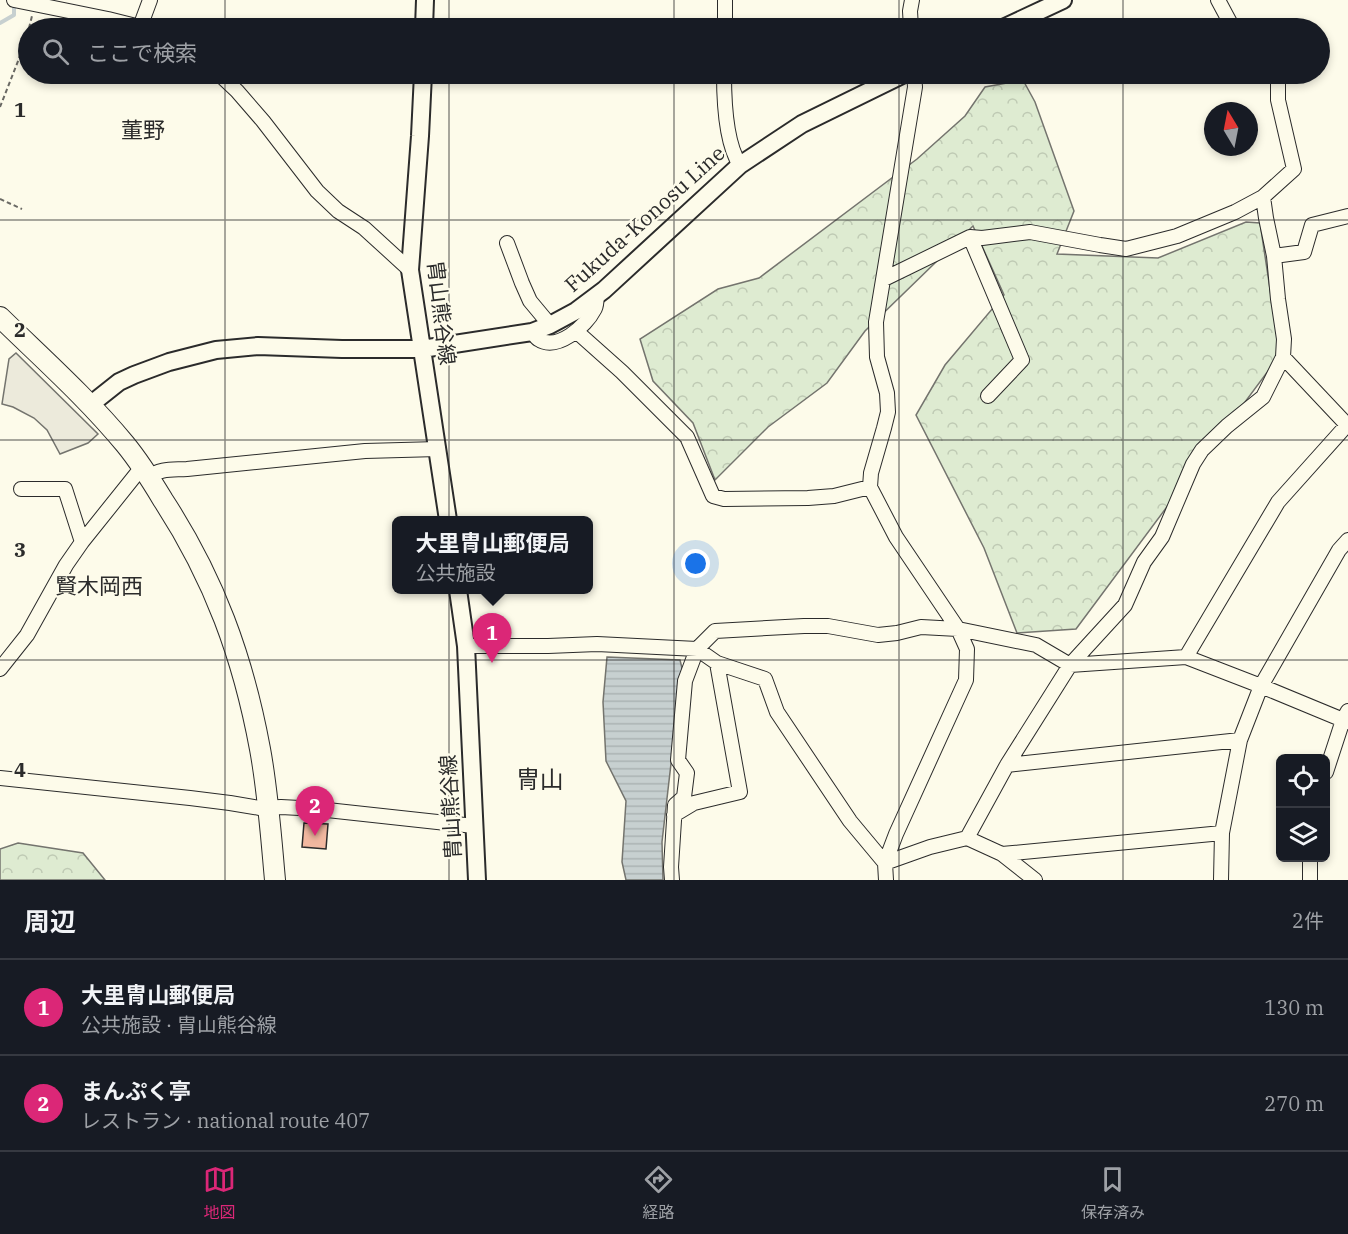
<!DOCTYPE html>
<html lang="ja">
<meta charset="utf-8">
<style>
body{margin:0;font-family:"IBM Plex Serif","Noto Sans JP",serif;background:#242831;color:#f1f3f6}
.controls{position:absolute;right:18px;bottom:18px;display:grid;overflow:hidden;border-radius:9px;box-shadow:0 3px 9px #0003}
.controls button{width:54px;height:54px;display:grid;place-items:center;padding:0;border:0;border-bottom:2px solid #363941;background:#171b24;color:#f1f3f6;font:30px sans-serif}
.compass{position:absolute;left:1204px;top:102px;width:54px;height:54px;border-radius:50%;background:#171b24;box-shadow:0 3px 9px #0003;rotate:350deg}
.you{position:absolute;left:696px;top:564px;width:21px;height:21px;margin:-15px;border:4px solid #fff;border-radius:50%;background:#1a73e8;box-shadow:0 0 0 9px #1a73e833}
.badge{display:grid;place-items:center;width:39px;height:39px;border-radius:50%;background:#db2777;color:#fff;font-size:20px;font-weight:700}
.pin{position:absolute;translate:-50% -50px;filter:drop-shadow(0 2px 3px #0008)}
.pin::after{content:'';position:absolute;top:32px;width:21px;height:18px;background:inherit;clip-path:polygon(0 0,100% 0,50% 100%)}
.popup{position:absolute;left:392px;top:516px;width:201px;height:78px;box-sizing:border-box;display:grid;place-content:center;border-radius:9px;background:#171b24;filter:drop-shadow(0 2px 4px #0005);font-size:20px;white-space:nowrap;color:#9ea1a6}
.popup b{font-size:22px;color:#f1f3f6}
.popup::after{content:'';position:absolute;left:50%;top:100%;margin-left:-12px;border:12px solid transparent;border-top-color:#171b24}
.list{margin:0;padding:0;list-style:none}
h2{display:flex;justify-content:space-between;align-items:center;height:78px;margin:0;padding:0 24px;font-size:26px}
h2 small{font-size:20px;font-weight:400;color:#9ea1a6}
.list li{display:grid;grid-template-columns:39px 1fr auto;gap:18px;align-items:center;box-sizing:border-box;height:96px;padding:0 24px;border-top:2px solid #363941}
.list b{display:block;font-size:22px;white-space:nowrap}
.list p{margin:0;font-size:20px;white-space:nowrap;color:#9ea1a6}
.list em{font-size:20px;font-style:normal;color:#9ea1a6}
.icon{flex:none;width:33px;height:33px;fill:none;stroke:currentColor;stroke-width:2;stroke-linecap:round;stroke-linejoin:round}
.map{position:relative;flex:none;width:1348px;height:880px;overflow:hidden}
.search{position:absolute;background:#171b24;box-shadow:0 3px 9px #0003;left:18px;right:18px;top:18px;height:66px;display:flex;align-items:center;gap:15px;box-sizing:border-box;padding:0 21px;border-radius:33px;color:#9ea1a6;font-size:22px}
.sheet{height:270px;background:#171b24}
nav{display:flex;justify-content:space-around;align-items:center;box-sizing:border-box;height:84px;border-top:2px solid #363941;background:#171b24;font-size:16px;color:#9ea1a6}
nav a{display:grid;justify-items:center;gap:3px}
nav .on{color:#db2777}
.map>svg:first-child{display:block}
.forest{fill:url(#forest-crowns);stroke:#74746e;stroke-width:1.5}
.parking{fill:#eceadb;stroke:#74746e;stroke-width:1.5}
.water{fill:url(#water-rules);stroke:#74746e;stroke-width:1.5}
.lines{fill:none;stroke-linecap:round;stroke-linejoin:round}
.stream{stroke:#c7d0d0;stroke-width:4}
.building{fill:#f2b8a0;stroke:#2b2b2b;stroke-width:1.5}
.minor-casing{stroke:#2b2b2b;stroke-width:16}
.major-casing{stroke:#2b2b2b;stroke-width:20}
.highway-casing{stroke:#2b2b2b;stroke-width:22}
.path{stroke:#6a6964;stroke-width:2;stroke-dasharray:4.5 3;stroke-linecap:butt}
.minor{stroke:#fdfbea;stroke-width:14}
.major{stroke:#fdfbea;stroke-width:16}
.highway{stroke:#fdfbea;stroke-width:20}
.grid{fill:none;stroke:#2b2b2b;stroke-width:1.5;stroke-opacity:0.55}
.labels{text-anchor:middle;stroke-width:4.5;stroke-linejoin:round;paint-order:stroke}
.street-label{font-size:21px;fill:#2b2b2b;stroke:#fdfbea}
.neighbourhood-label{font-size:22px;fill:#2b2b2b;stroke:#fdfbea}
.quarter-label{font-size:24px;fill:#2b2b2b;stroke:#fdfbea}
.grid-label{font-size:20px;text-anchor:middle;font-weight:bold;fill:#2b2b2b;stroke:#fdfbea;stroke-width:4.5;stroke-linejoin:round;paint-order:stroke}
</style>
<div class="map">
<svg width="1348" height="880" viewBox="0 0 1348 880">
<defs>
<pattern id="forest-crowns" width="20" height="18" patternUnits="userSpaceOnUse" patternTransform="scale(1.5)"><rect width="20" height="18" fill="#deebd1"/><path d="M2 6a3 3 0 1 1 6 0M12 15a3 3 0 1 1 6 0" fill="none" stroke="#bfcab4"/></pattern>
<pattern id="water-rules" width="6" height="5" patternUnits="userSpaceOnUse" patternTransform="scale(1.5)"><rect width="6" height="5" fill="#c7d0d0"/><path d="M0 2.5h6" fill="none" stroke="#abb3b3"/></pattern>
</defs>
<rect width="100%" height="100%" fill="#fdfbea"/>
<path class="forest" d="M1023 80 1035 102 1074 211 1057 254 1158 258 1246 222 1260 223 1280 355 1076 629 1017 633 984 548 916 415 945 365 1004 295 973 226 865 331 827 383 768 427 715 480 693 423 653 381 640 339 718 289 759 278 917 159 965 116 985 87Z
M18 843 83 853 105 880H0V849Z"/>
<path class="parking" d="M16 353 98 434 88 443 60 454 47 430 34 418 13 407 2 404 9 359Z"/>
<path class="water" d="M607 657 680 660 682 668 662 842 663 880H626L622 862 626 801 606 761 603 702Z"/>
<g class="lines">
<path class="stream" d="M0 23 14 15V3"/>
</g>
<path class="building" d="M304 823 328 824 326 849 302 847Z"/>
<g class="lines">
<g class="minor-casing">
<path id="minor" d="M14 0 108 19 144 28
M1218 0 1233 28
M140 27 150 0
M725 28V0
M911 28 910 11 912 0
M219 74 237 91 263 121 317 191 338 211 364 228 410 270
M724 74C724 99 726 144 740 165
M970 237 1022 360 988 396
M507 243 522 283 530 301 550 325
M1274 256 1304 252 1312 225 1348 216
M884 279 970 237 982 238 1030 232 1100 245 1126 249 1177 236 1235 212 1263 197
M576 331 622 372 687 437 713 496 724 499 808 498 834 496 870 487
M532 332C534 334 536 338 538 339 557 352 586 326 594 310 597 306 596 301 597 296
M1283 357 1348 426
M149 477C160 468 173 470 187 469L365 451 438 449
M21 489H65L82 542
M466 646H548L597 644 697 649 717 663 765 679 777 712 850 821 885 863
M1186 657 1278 502 1347 425
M0 669 27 635 66 565 82 542 142 467
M1007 765 1240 740
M1326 772 1343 720 1348 711
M0 778 190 798 230 803 260 808 281 807 318 809 474 826
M674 815 694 803 740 792 717 663
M967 838 1007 765 1070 665 1125 605 1144 562 1162 537 1193 464 1202 450 1227 426 1263 397 1283 357 1284 339 1278 299 1274 256 1266 218 1263 197 1294 169 1278 100V74
M1002 854 1222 833
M885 863 930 847 967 838 1002 854 1035 880
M672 880 671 867 675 805 684 797 687 773 678 760 685 681 697 649 715 631 804 626H828L878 635 897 633 921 627 958 629 1036 645 1070 665 1186 657 1261 686 1348 722
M886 880 885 863 896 834 966 680 967 649 958 629 896 537 870 487 871 473 884 428 888 412 887 393 877 357 876 322 915 87 914 74
M1221 880 1222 833 1240 740 1261 686 1339 550 1348 540
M1310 880V858"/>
</g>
<g class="major-casing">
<path id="major" d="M424 28 425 0
M1003 28 1063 0
M423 74 420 136 410 270 448 520
M90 405 119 382 134 375 169 362 216 350 258 346 342 349H422L532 332 550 325 576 311 604 290 740 165 802 124 904 74
M458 590 466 646 477 880"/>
</g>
<g class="highway-casing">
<path id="highway" d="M0 317C42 358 87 398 125 444 139 461 151 480 163 500 214 578 243 657 260 749 268 792 271 836 275 880"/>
</g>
<path class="path" d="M29 28 32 16
M977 28 989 23
M0 107 22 51 28 30
M0 199 22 209"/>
<use href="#minor" class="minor"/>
<use href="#major" class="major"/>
<use href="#highway" class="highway"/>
</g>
<path class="grid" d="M225 0V28M449 0V28M674 0V28M899 0V28M1123 0V28M225 74V880M449 74V880M674 74V880M899 74V880M1123 74V880M0 220H1348M0 440H1348M0 660H1348"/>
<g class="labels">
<g class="street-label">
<text transform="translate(645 219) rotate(-42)" y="7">Fukuda-Konosu Line</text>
<text transform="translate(441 313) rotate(83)" y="7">胄山熊谷線</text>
<text transform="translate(451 807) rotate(-93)" y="7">胄山熊谷線</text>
</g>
<g class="neighbourhood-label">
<text x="143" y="138">董野</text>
<text x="99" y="594">賢木岡西</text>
</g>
<g class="quarter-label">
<text x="540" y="788">冑山</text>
</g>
</g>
<g class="grid-label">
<text x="20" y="117">1</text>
<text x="20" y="337">2</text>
<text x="20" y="557">3</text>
<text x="20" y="777">4</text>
</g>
</svg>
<div class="controls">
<button><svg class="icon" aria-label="locate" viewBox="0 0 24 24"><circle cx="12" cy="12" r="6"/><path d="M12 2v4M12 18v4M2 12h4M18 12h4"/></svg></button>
<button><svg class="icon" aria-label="layers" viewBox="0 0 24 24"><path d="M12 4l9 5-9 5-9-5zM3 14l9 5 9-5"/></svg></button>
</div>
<svg class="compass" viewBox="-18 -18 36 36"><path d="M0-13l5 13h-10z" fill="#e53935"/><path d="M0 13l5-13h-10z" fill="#9ea1a6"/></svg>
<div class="you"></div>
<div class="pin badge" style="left:492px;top:663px">1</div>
<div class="popup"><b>大里冑山郵便局</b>公共施設</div>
<div class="pin badge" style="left:315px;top:836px">2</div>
<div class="search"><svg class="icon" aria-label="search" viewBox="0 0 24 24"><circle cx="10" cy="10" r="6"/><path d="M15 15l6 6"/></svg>ここで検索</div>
</div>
<section class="sheet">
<h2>周辺<small>2件</small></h2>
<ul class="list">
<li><span class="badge">1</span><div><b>大里冑山郵便局</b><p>公共施設 · 胄山熊谷線</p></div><em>130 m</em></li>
<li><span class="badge">2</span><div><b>まんぷく亭</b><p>レストラン · national route 407</p></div><em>270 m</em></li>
</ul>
</section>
<nav>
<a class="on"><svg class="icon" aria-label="map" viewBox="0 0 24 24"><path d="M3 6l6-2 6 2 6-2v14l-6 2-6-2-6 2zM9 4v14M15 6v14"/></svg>地図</a>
<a><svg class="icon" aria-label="directions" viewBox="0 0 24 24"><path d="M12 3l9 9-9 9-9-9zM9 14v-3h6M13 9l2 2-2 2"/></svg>経路</a>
<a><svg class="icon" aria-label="saved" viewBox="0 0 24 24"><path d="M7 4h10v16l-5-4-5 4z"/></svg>保存済み</a>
</nav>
